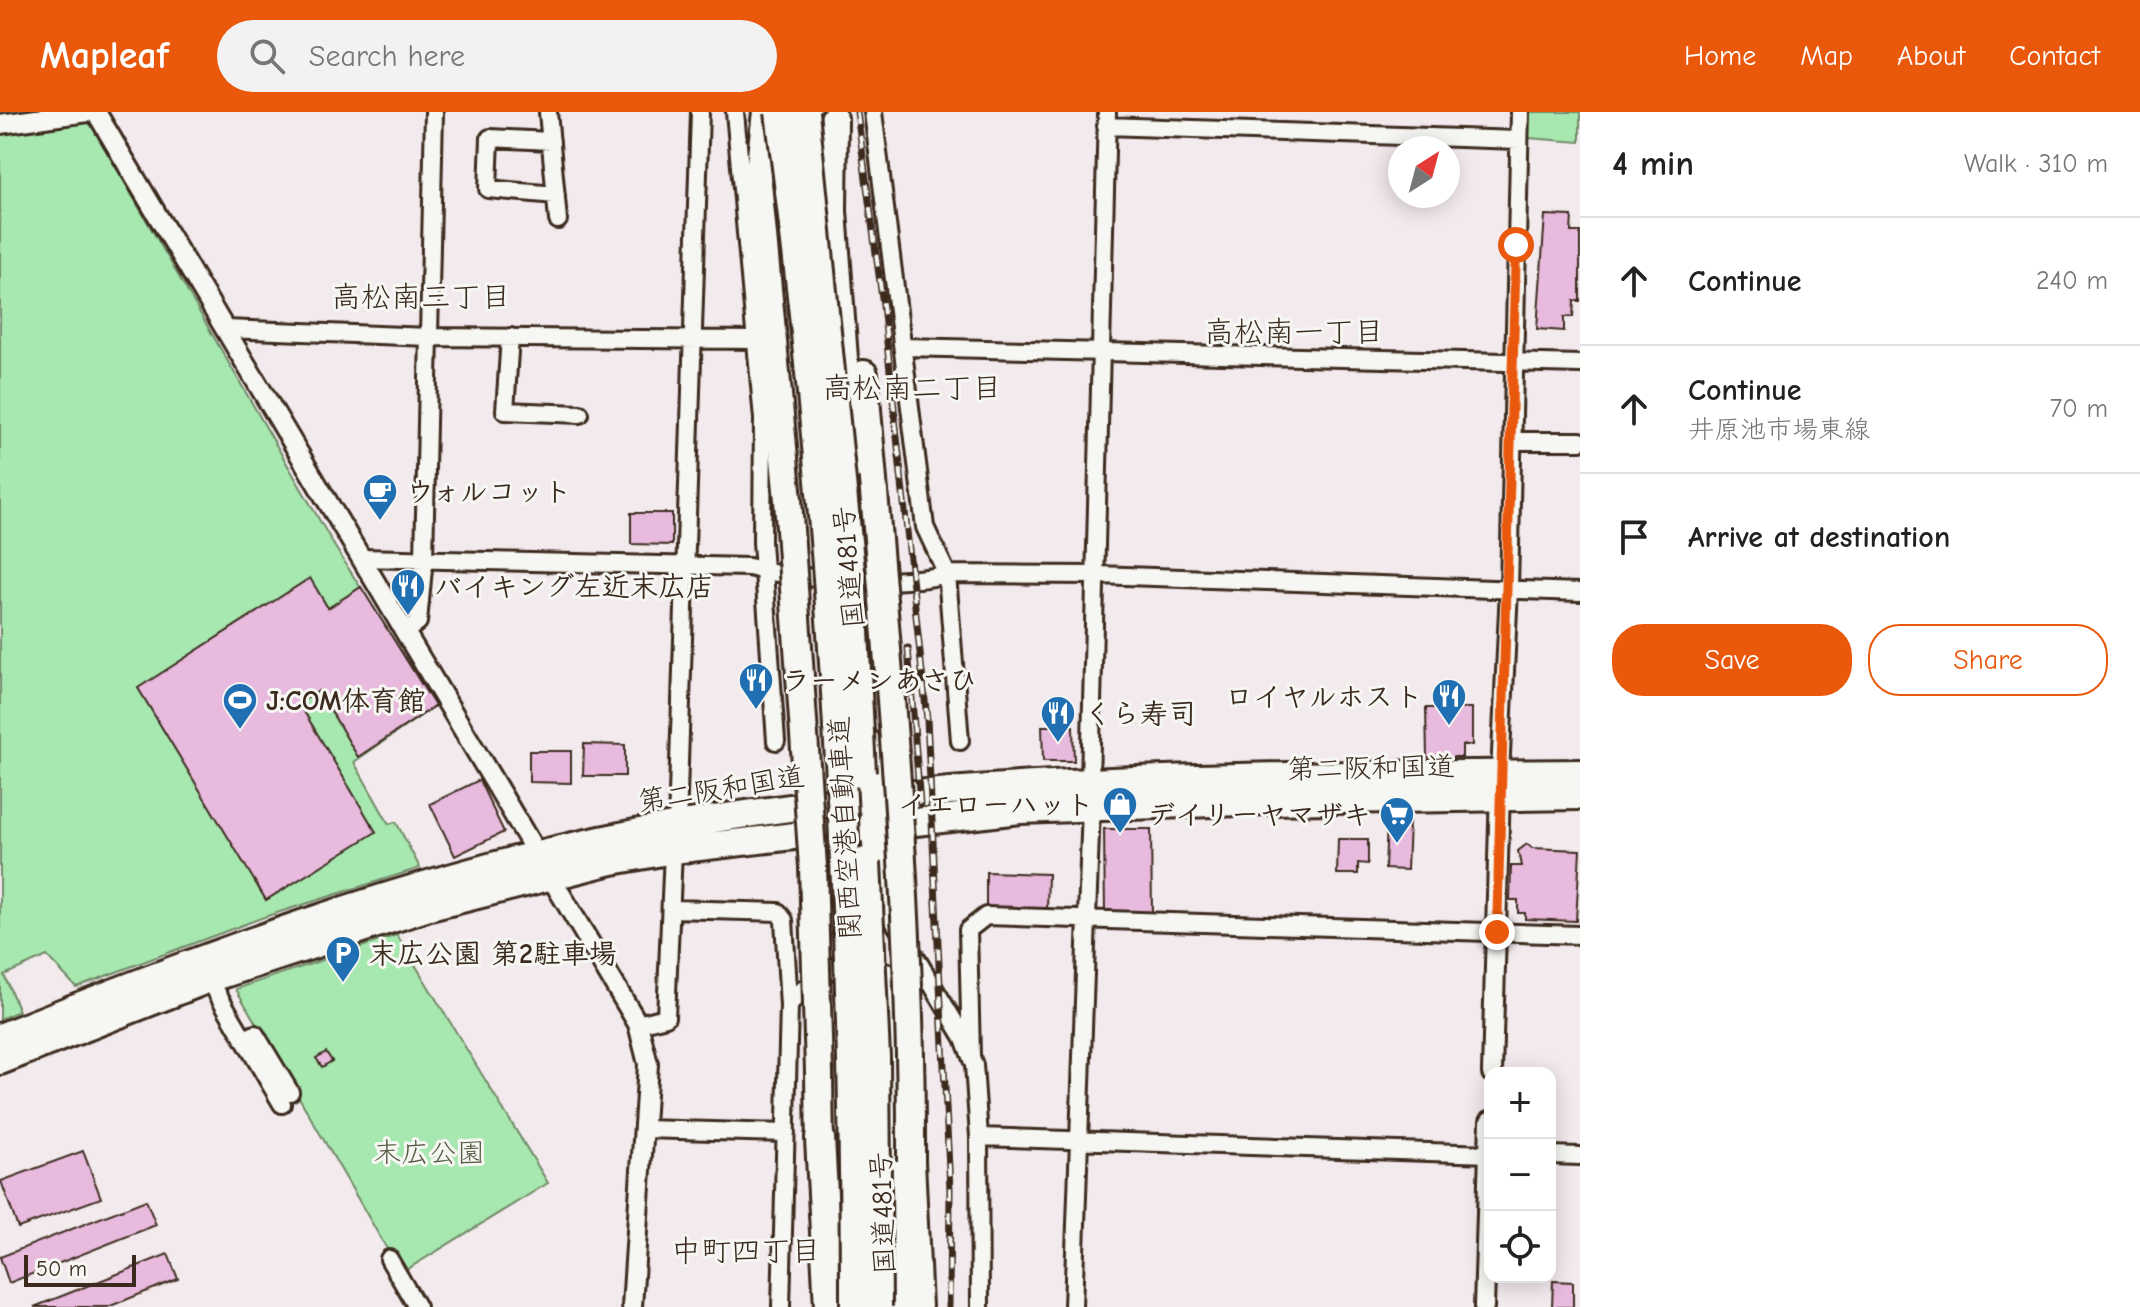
<!DOCTYPE html>
<meta charset="utf-8">
<style>
body{margin:0;font-family:"Comic Neue","Klee One",sans-serif;background:#f2f2f2;color:#222}
.controls{position:absolute;right:24px;bottom:24px;display:grid;overflow:hidden;border-radius:16px;box-shadow:0 4px 20px #0003}
.controls button{width:72px;height:72px;display:grid;place-items:center;padding:0;border:0;border-bottom:2px solid #e0e0e0;background:#fff;color:#222;font:40px sans-serif}
.compass{position:absolute;left:1388px;top:24px;width:72px;height:72px;border-radius:50%;background:#fff;box-shadow:0 4px 20px #0003;rotate:36deg}
.scale{position:absolute;left:24px;bottom:20px;width:112px;box-sizing:border-box;padding-left:8px;border:4px solid #3b2a1e;border-top:0;font-size:22px;line-height:28px;white-space:nowrap;color:#3b2a1e;-webkit-text-stroke:6px #f6f6f2;paint-order:stroke}
.stop{position:absolute;width:24px;height:24px;margin:-18px;border:6px solid #ea580c;border-radius:50%;background:#fff}
.stop.end{background:#ea580c;border-color:#fff;box-shadow:0 2px 8px #0008}
.list{margin:0;padding:0;list-style:none}
h2{display:flex;justify-content:space-between;align-items:center;height:104px;margin:0;padding:0 32px;font-size:34px}
h2 small{font-size:26px;font-weight:400;color:#767676}
.list li{display:grid;grid-template-columns:52px 1fr auto;gap:24px;align-items:center;box-sizing:border-box;height:128px;padding:0 32px;border-top:2px solid #e0e0e0}
.list b{display:block;font-size:30px;white-space:nowrap}
.list p{margin:0;font-size:26px;white-space:nowrap;color:#767676}
.list em{font-size:26px;font-style:normal;color:#767676}
.actions{display:flex;gap:16px;padding:24px 32px}
.actions a{flex:1;padding:18px 0;border:2px solid #ea580c;border-radius:32px;text-align:center;font-size:28px;color:#ea580c}
.actions .main{background:#ea580c;color:#fff}
.icon{flex:none;width:44px;height:44px;fill:none;stroke:currentColor;stroke-width:2;stroke-linecap:round;stroke-linejoin:round}
.map{position:relative;flex:none;width:1580px;height:1195px;overflow:hidden}
header{display:flex;align-items:center;gap:48px;box-sizing:border-box;height:112px;padding:0 40px;background:#ea580c;color:#fff}
header strong{font-size:38px}
nav{display:flex;gap:44px;margin-inline-start:auto;font-size:28px}
.search{width:560px;height:72px;background:#f2f2f2;display:flex;align-items:center;gap:20px;box-sizing:border-box;padding:0 28px;border-radius:44px;color:#767676;font-size:30px}
main{display:flex}
aside{flex:1;background:#fff}
.map>svg:first-child{display:block}
.green{fill:#a7e8b0;stroke:#718967;stroke-width:2}
.building{fill:#e8badd;stroke:#3b2a1e;stroke-width:2}
.lines{fill:none;stroke-linecap:round;stroke-linejoin:round}
.minor-casing{stroke:#3b2a1e;stroke-width:22}
.tertiary-casing{stroke:#3b2a1e;stroke-width:24}
.trunk-casing{stroke:#3b2a1e;stroke-width:32}
.motorway-casing{stroke:#3b2a1e;stroke-width:34}
.minor{stroke:#f6f6f2;stroke-width:16}
.tertiary{stroke:#f6f6f2;stroke-width:18}
.trunk{stroke:#f6f6f2;stroke-width:26}
.motorway{stroke:#f6f6f2;stroke-width:28}
.rail-casing{stroke:#3b2a1e;stroke-width:7}
.rail{stroke:#f6f6f2;stroke-width:4;stroke-dasharray:12;stroke-linecap:butt}
.trunk-bridge-casing{stroke:#3b2a1e;stroke-width:32;stroke-linecap:butt}
.motorway-bridge-casing{stroke:#3b2a1e;stroke-width:34;stroke-linecap:butt}
.trunk-bridge{stroke:#f6f6f2;stroke-width:26}
.motorway-bridge{stroke:#f6f6f2;stroke-width:28}
.route{stroke:#ea580c;stroke-width:10}
.labels{text-anchor:middle;stroke-width:6;stroke-linejoin:round;paint-order:stroke}
.poi-label{font-size:28px;font-weight:bold;fill:#3b2a1e;stroke:#f6f6f2;text-anchor:start}
.street-label{font-size:28px;fill:#3b2a1e;stroke:#f6f6f2}
.park-label{font-size:28px;fill:#565a42;stroke:#f6f6f2}
.neighbourhood-label{font-size:30px;fill:#3b2a1e;stroke:#f6f6f2}
</style>
<header>
<strong>Mapleaf</strong>
<div class="search"><svg class="icon" aria-label="search" viewBox="0 0 24 24"><circle cx="10" cy="10" r="6"/><path d="M15 15l6 6"/></svg>Search here</div>
<nav><a>Home</a><a>Map</a><a>About</a><a>Contact</a></nav>
</header>
<main>
<div class="map">
<svg width="1580" height="1195" viewBox="0 0 1580 1195">
<rect width="100%" height="100%" fill="#f3eaee"/>
<filter id="ink" filterUnits="userSpaceOnUse"><feTurbulence type="fractalNoise" baseFrequency=".0125" numOctaves="2"/><feDisplacementMap in="SourceGraphic" scale="16" xChannelSelector="R" yChannelSelector="G"/><feConvolveMatrix kernelMatrix="1 2 1 2 8 2 1 2 1" color-interpolation-filters="sRGB"/></filter>
<g filter="url(#ink)">
<path class="green" d="M1528 0H1580V30L1528 26Z
M85 2 335 435 435 594 354 650 389 712 396 710 420 756 264 805 76 875 47 844 4 863 19 899 0 907V13Z
M397 823 548 1071 401 1161 236 877Z"/>
<path class="building" d="M1545 103 1572 104 1571 120H1580V189H1574L1573 205H1564V219L1537 217Z
M631 401H672V433L631 432Z
M310 466 328 496 361 475 435 594 358 645 319 579 299 591 376 720 266 788 138 576Z
M1426 596H1472V633H1462V645H1427Z
M1042 614H1073L1074 649H1043Z
M584 632 625 633V664H583Z
M529 639H571V671L529 670Z
M479 668 504 720 455 744 430 692Z
M1387 708 1409 709 1407 758 1385 757Z
M1104 717H1151L1152 801H1105Z
M1338 727H1368V752L1358 751V762H1337Z
M1527 732 1532 736 1580 738 1576 809 1525 807V801H1518V788H1510L1511 754H1521L1518 739Z
M986 760 1048 762 1047 798 986 796Z
M326 940 332 949 322 955 316 946Z
M83 1039 101 1086 18 1116 1 1069Z
M146 1088 156 1113 9 1171 0 1145Z
M168 1142 178 1167 108 1195H34Z
M1553 1169 1573 1170V1195H1552Z"/>
<g class="lines">
<g class="minor-casing">
<path id="minor" d="M548 0 558 108
M735 0 763 307 762 430 776 629
M873 0 925 415 947 462 960 629
M1106 14 1519 28
M551 29 490 26 488 77 556 83
M225 217 429 225 756 228
M510 225 505 299 580 302
M905 235 1580 252
M1513 329H1580
M361 446 749 455C801 468 896 475 947 462L1097 463 1580 480
M405 520 418 510 424 446 434 0
M1500 662 1509 477 1520 0
M1090 670 1107 0
M677 713 700 0
M880 786 964 926 974 953 979 1025 980 1195
M672 797 778 800 784 808 789 894
M209 867 282 992
M638 912 666 905 673 738
M244 928 255 922 290 980
M971 943 968 818 986 804 1580 823
M644 1017 786 1021
M979 1025 1490 1042
M1550 1043 1580 1044
M389 1147 417 1195
M781 1195 789 894C802 873 824 865 842 849
M1073 1195 1091 694"/>
</g>
<g class="tertiary-casing">
<path id="tertiary" d="M96 0 638 912 648 952 632 1195
M0 12 88 0
M1492 961 1500 676
M1484 1195 1490 1009"/>
</g>
<g class="trunk-casing">
<path id="trunk" d="M766 0 758 71 788 388
M834 7 833 99 852 354
M864 262 874 380
M870 633 879 778
M885 865 892 976 891 1101
M0 925C196 847 394 772 601 728 921 660 1254 664 1580 661
M0 949 209 867 426 796 612 749 673 738 1020 698 1268 689 1580 684
M819 960 820 1047
M911 1049 918 1195"/>
</g>
<g class="motorway-casing">
<path id="motorway" d="M820 1026 829 1195
M892 1079 900 1195"/>
</g>
<use href="#minor" class="minor"/>
<use href="#tertiary" class="tertiary"/>
<use href="#trunk" class="trunk"/>
<use href="#motorway" class="motorway"/>
<g class="rail-casing">
<path id="rail" d="M857 0 883 193 927 607 950 1077 949 1195
M908 536 920 692"/>
</g>
<use href="#rail" class="rail"/>
<g class="trunk-bridge-casing">
<path id="trunk-bridge" d="M874 380C893 603 912 826 911 1049
M788 388 813 755 819 960"/>
</g>
<g class="motorway-bridge-casing">
<path id="motorway-bridge" d="M780 0C832 397 855 795 855 1195
M804 0 852 479 861 661
M866 750 875 945 877 1195"/>
</g>
<use href="#trunk-bridge" class="trunk-bridge"/>
<use href="#motorway-bridge" class="motorway-bridge"/>
</g>
</g>
<g class="lines" filter="url(#ink)">
<path class="route" d="M1497 820 1516 133"/>
</g>
<defs>
<g id="cafe-pin" transform="scale(1.8)"><path d="M0 17L-7.5 6A9.5 9.5 0 1 1 7.5 6Z" fill="#1f6fb2" stroke="#f6f6f2"/><path d="M-5.5-4.5H6V0H3Q3 3.5 0 3.5H-2.5Q-5.5 3.5-5.5 0ZM3-3.2v2h1.7v-2ZM-6 4.5H4V6H-6Z" fill="#fff"/></g>
<g id="restaurant-pin" transform="scale(1.8)"><path d="M0 17L-7.5 6A9.5 9.5 0 1 1 7.5 6Z" fill="#1f6fb2" stroke="#f6f6f2"/><path d="M-5-6h1v4h1v-4h1v4h1v-4h1v5L-1.5 .5V6h-2V.5L-5-1ZM5-6V6H3V1.5H1.5Q1.5-4 5-6Z" fill="#fff"/></g>
<g id="stadium-pin" transform="scale(1.8)"><path d="M0 17L-7.5 6A9.5 9.5 0 1 1 7.5 6Z" fill="#1f6fb2" stroke="#f6f6f2"/><path d="M0-5a6.5 5 0 1 0 0 10a6.5 5 0 1 0 0-10ZM-3.5-1.8h7v3.6h-7Z" fill="#fff"/></g>
<g id="shop-pin" transform="scale(1.8)"><path d="M0 17L-7.5 6A9.5 9.5 0 1 1 7.5 6Z" fill="#1f6fb2" stroke="#f6f6f2"/><path d="M-5-2.5h2.3a2.7 3.5 0 0 1 5.4 0H5L5.5 6h-11ZM-1.5-2.5h3a1.5 2.3 0 0 0-3 0Z" fill="#fff"/></g>
<g id="supermarket-pin" transform="scale(1.8)"><path d="M0 17L-7.5 6A9.5 9.5 0 1 1 7.5 6Z" fill="#1f6fb2" stroke="#f6f6f2"/><path d="M-6-5.5h2.5l.6 2H6L4.5 2H-2.5L-4.4-4H-6ZM-1.5 3.2a1.3 1.3 0 1 0 .1 0ZM3 3.2a1.3 1.3 0 1 0 .1 0Z" fill="#fff"/></g>
<g id="parking-pin" transform="scale(1.8)"><path d="M0 17L-7.5 6A9.5 9.5 0 1 1 7.5 6Z" fill="#1f6fb2" stroke="#f6f6f2"/><path d="M-3.5-5.5H1a3.5 3.5 0 0 1 0 7H-1V5.5H-3.5ZM-1-3.4V-.6H.8a1.4 1.4 0 0 0 0-2.8Z" fill="#fff"/></g>
</defs>
<g fill-rule="evenodd">
<use href="#cafe-pin" x="380" y="379"/>
<use href="#restaurant-pin" x="408" y="474"/>
<use href="#restaurant-pin" x="756" y="568"/>
<use href="#restaurant-pin" x="1449" y="584"/>
<use href="#stadium-pin" x="240" y="588"/>
<use href="#restaurant-pin" x="1058" y="601"/>
<use href="#shop-pin" x="1120" y="692"/>
<use href="#supermarket-pin" x="1397" y="702"/>
<use href="#parking-pin" x="343" y="841"/>
</g>
<g class="labels">
<g class="poi-label">
<text x="406" y="389">ウォルコット</text>
<text x="434" y="484">バイキング左近末広店</text>
<text x="782" y="578">ラーメンあさひ</text>
<text x="1423" y="594" text-anchor="end">ロイヤルホスト</text>
<text x="266" y="598">J:COM体育館</text>
<text x="1084" y="611">くら寿司</text>
<text x="1094" y="702" text-anchor="end">イエローハット</text>
<text x="1371" y="712" text-anchor="end">デイリーヤマザキ</text>
<text x="369" y="851">末広公園 第2駐車場</text>
</g>
<g class="street-label">
<text transform="translate(848 455) rotate(-95)" y="10">国道481号</text>
<text transform="translate(1371 655) rotate(-1)" y="10">第二阪和国道</text>
<text transform="translate(721 676) rotate(-9)" y="10">第二阪和国道</text>
<text transform="translate(844 716) rotate(-93)" y="10">関西空港自動車道</text>
<text transform="translate(882 1101) rotate(-92)" y="10">国道481号</text>
</g>
<g class="park-label">
<text x="429" y="1050">末広公園</text>
</g>
<g class="neighbourhood-label">
<text x="421" y="195">高松南三丁目</text>
<text x="1294" y="230">高松南一丁目</text>
<text x="912" y="286">高松南二丁目</text>
<text x="746" y="1149">中町四丁目</text>
</g>
</g>
</svg>
<div class="controls">
<button>+</button>
<button>−</button>
<button><svg class="icon" aria-label="locate" viewBox="0 0 24 24"><circle cx="12" cy="12" r="6"/><path d="M12 2v4M12 18v4M2 12h4M18 12h4"/></svg></button>
</div>
<svg class="compass" viewBox="-18 -18 36 36"><path d="M0-13l5 13h-10z" fill="#e53935"/><path d="M0 13l5-13h-10z" fill="#767676"/></svg>
<div class="scale">50 m</div>
<div class="stop" style="left:1516px;top:133px"></div>
<div class="stop end" style="left:1497px;top:820px"></div>
</div>
<aside>
<h2>4 min<small>Walk · 310 m</small></h2>
<ul class="list">
<li><svg class="icon" aria-label="ahead" viewBox="0 0 24 24"><path d="M12 20V5M6 11l6-6 6 6"/></svg><div><b>Continue</b></div><em>240 m</em></li>
<li><svg class="icon" aria-label="ahead" viewBox="0 0 24 24"><path d="M12 20V5M6 11l6-6 6 6"/></svg><div><b>Continue</b><p>井原池市場東線</p></div><em>70 m</em></li>
<li><svg class="icon" aria-label="arrive" viewBox="0 0 24 24"><path d="M6 21V4h12l-3 4 3 4H6"/></svg><div><b>Arrive at destination</b></div></li>
</ul>
<div class="actions"><a class="main">Save</a><a>Share</a></div>
</aside>
</main>
